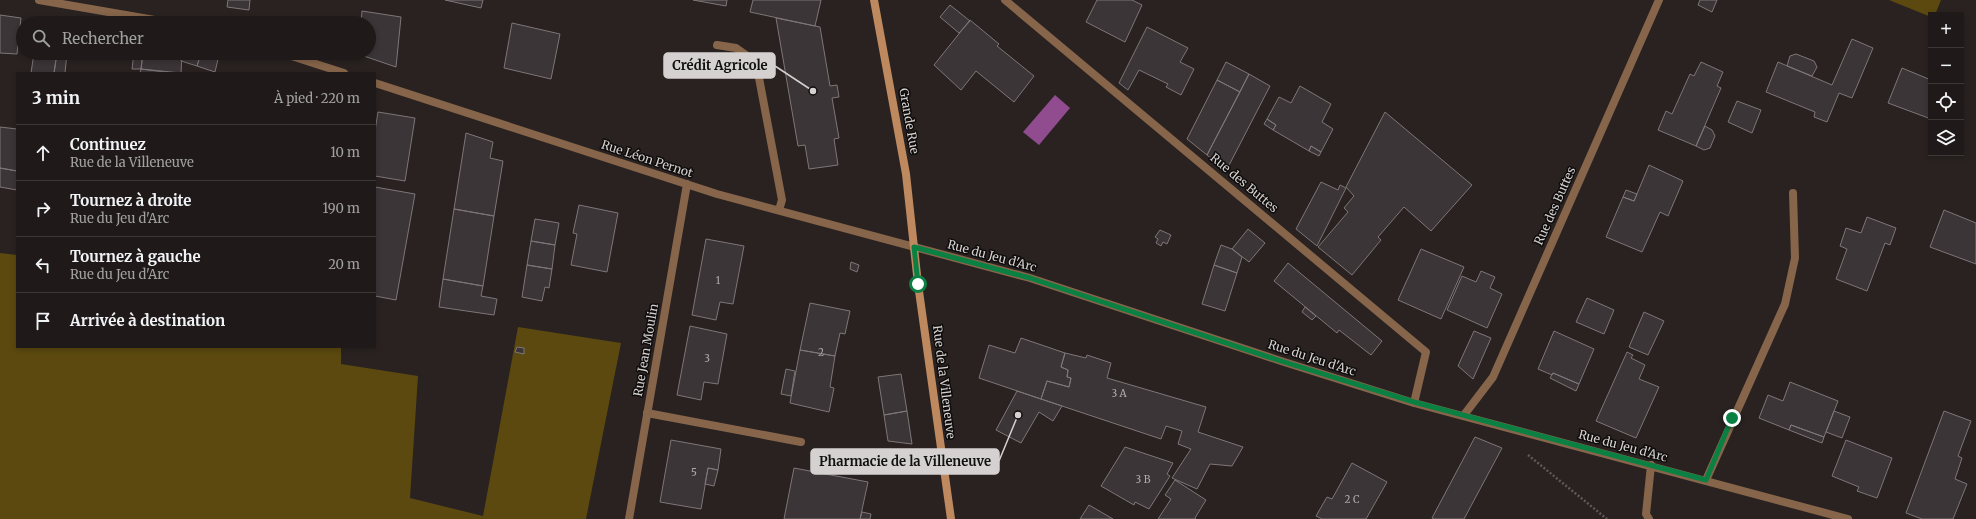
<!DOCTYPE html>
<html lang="fr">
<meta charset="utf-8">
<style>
body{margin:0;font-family:Merriweather,serif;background:#2c2726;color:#f1f3f6}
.controls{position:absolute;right:12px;top:12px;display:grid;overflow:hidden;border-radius:0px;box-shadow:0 2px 6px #0003}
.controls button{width:36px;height:36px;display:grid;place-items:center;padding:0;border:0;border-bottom:1px solid #3c3838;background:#1f1a19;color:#f1f3f6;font:20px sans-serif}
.stop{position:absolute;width:12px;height:12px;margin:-9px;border:3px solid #0b8043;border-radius:50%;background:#fff}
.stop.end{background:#0b8043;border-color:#fff;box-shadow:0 1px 4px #0008}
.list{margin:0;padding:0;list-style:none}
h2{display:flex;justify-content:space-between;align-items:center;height:52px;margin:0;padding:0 16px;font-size:17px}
h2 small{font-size:13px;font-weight:400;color:#a1a1a2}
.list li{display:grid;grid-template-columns:26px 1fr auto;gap:12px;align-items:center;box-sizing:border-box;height:56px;padding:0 16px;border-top:1px solid #3c3838}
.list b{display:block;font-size:15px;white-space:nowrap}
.list p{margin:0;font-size:13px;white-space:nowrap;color:#a1a1a2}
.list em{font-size:13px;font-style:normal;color:#a1a1a2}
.icon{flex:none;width:22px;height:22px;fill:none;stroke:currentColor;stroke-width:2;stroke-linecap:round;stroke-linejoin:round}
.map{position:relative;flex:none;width:1976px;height:519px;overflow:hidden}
.search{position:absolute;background:#1f1a19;box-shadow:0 2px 6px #0003;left:16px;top:16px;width:360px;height:44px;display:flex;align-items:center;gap:10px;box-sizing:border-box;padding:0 14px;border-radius:22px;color:#a1a1a2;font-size:15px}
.panel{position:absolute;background:#1f1a19;box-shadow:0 2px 6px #0003;left:16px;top:72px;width:360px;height:276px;border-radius:0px}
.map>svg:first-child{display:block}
.green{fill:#5b490f}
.water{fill:#914c90}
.building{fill:#3b3537;stroke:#7e7678}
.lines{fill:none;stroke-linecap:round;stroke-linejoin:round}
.path{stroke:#5f5958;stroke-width:2.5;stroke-dasharray:2 2;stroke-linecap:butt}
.service{stroke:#86654a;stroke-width:8}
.minor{stroke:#86654a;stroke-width:8}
.secondary{stroke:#be895e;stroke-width:8}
.route{stroke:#0b8043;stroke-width:5}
.labels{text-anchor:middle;stroke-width:3;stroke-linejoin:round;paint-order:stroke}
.number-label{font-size:10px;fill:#aeaaaa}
.street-label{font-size:12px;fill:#d5d1d0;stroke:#0f0c0c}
.leader{fill:none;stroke:#d5d1d0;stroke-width:1.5}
.callout-dot{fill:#d5d1d0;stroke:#0f0c0c;stroke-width:1.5}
.callout{fill:#d5d1d0;stroke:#d5d1d0;stroke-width:1.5}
.callout-label{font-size:13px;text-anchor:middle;font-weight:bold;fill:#111}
</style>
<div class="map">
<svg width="1976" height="519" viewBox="0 0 1976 519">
<rect width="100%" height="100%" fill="#292221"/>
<path class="green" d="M1889 0H1941L1935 15H1931V17Z
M0 253 17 255V347H341V364L418 376 410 498 483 516 518 327 621 343 586 519H0Z"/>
<path class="water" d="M1055 95 1070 108 1039 145 1023 132Z"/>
<path class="building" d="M228 0H250L249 10 227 7Z
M445 0H483L481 8Z
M693 0H727L726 6Z
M753 0H821L815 26 750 12Z
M1097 0H1132L1142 5 1125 42 1086 22Z
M1700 0H1717L1712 12 1698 5Z
M950 5 970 21 959 33 940 17Z
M362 11 401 17 396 67 358 54V53H369V23H361Z
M0 15 21 18 17 54 0 53Z
M776 18 820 27 830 86 837 85 839 97 832 98 839 138 834 139 838 165 809 169 805 145 798 146Z
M970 20 999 44 997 46 1034 76 1014 102 976 71 961 90 934 65Z
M512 23 560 34 551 79 504 68Z
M1147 27 1188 48 1180 62 1194 69 1181 95 1166 87 1168 84 1139 70 1128 90 1119 83Z
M1852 39 1873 48 1852 98 1839 93 1827 122 1814 117 1815 112 1766 92 1778 62 1832 85Z
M34 53H57L54 73H31Z
M57 53H67L65 73H54Z
M134 53H143L141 69H132Z
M143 53H182L181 73 141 69Z
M182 53H201L197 66 181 61Z
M201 53 219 55 215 72 197 66Z
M1796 54 1814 61 1817 67 1812 76 1787 66 1790 56Z
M1226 62 1249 74 1240 92 1217 80Z
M1701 62 1723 72 1717 86 1721 88 1696 146 1658 130 1666 111 1672 114 1690 74 1694 76Z
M1902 68 1931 80V119L1888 103Z
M141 69 173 73H140Z
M1249 74 1270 86 1226 171 1207 155Z
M1217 80 1240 92 1207 155 1187 139Z
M1300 86 1331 104 1322 122 1333 129 1321 152 1311 146 1309 151 1273 130 1276 125 1267 119 1279 97 1291 103Z
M1737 101 1761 110 1752 133 1728 122Z
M378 112 415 118 405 181 375 176V131Z
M1385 112 1472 185 1431 231 1404 207 1378 237 1381 240 1352 275 1318 247 1348 212 1344 208 1354 196 1346 187Z
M1267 119 1276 125 1273 130 1264 124Z
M1705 126 1712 130 1715 136 1710 148 1704 150 1696 146Z
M0 127 17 129V171L0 168Z
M466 133 493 142 490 158 503 161 494 216 454 209Z
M1311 146 1321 152 1319 156 1309 151Z
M1649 165 1683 181 1668 216 1660 212 1642 252 1606 237 1623 197 1634 201Z
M0 168 17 171V190L0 187Z
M1321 182 1338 190 1340 185 1346 188 1317 246 1296 229Z
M375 187 415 194 396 300 375 296Z
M1626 190 1637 194 1634 201 1623 197Z
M579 205 618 213 607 272 571 265 577 234 573 233Z
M454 209 494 216 483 286 443 279Z
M1944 210 1976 223V264L1930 247Z
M1867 217 1896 228 1890 245 1885 243 1867 291 1836 279 1847 249 1840 246 1846 228 1861 233Z
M535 219 559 223 555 245 531 241Z
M1248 229 1265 243 1249 262 1232 249Z
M1160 230 1171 235 1167 244 1163 242 1161 246 1156 243 1158 239 1155 237Z
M706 239 744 246 733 304 720 302 716 320 692 315Z
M531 241 555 245 552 269 527 265Z
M1221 245 1232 249 1242 257 1237 273 1214 265Z
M1421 249 1464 267 1441 319 1398 300Z
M851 262 859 265 857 272 850 269Z
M1288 263 1382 341 1371 355 1339 330 1337 333 1274 281Z
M527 265 552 269 549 288 545 287 542 301 522 297Z
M1214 265 1237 273 1225 311 1202 304Z
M1481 271 1495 277 1490 288 1502 294 1487 328 1447 310 1462 276 1476 282Z
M443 279 483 286 481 296 497 299 494 315 439 307Z
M1587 298 1614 310 1604 334 1576 322Z
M810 303 850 311 845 334 840 333 835 356 800 350Z
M1305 307 1316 316 1312 320 1302 312Z
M1644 312 1664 321 1648 355 1629 347Z
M690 326 727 334 718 384 704 382 701 400 677 395Z
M1474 331 1491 338 1473 379 1458 366Z
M1554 331 1594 349 1579 384 1553 373 1552 375 1538 369Z
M1021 338 1065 353 1061 367 1068 370 1067 377 1071 378 1069 387 1047 381 1041 399 979 378 989 345 1015 353Z
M517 347 524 348V354L515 352Z
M800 350 835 356 830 387 834 388 829 412 790 403Z
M1627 352 1633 355 1631 358 1645 365 1639 379 1659 387 1636 438 1596 421Z
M1065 353 1086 358 1087 355 1111 363 1107 378 1206 407 1198 432 1243 447 1232 466 1210 464 1197 489 1172 478 1191 449 1178 444 1182 431 1166 426 1161 439 1041 399 1047 381 1069 387 1071 378 1067 377 1068 370 1061 367Z
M786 369 795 371 791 396 781 394Z
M1553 373 1579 384 1576 391 1550 378Z
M901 374 907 411 884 415 878 377Z
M1790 382 1838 401 1824 437 1791 425 1789 430 1759 418 1768 395 1783 401Z
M1017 391 1062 406 1053 421 1039 412 1021 443 996 430Z
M907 411 912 444 888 441 884 415Z
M1834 411 1850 417 1842 438 1826 432Z
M1944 411 1971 421 1958 456 1962 458 1955 479 1967 484 1953 519H1922L1906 513Z
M1791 425 1824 437 1822 443 1789 430Z
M1475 437 1502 448 1464 519H1434L1432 518Z
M671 440 721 449 718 470 708 468 701 509 660 502Z
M1846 440 1892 458 1877 498 1857 491 1859 487 1832 476Z
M1125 447 1173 463 1167 474 1170 476 1149 509 1135 502 1134 505 1101 486Z
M1352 463 1387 482 1366 519H1322L1316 516 1327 497 1332 499Z
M708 468 718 470 714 486 705 484Z
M794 468 868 482 860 519H784Z
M1175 480 1206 500 1195 518 1196 519H1158L1171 499 1165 495Z
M1089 505 1113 519H1080Z
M862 512 871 514 870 519H860Z"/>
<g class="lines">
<path class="path" d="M1528 455 1607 519"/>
<path class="service" d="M717 45 736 48 756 62 782 200 779 210
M647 413 801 442"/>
<path class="minor" d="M39 0 172 23
M1005 0 1426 352 1414 403
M282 53 344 73
M375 83 717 194 1030 278 1281 361 1414 403 1848 519
M1464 415 1493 377 1659 0
M1706 480 1785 304 1795 258 1793 193
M629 519 687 184
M1649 519 1646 514 1651 465"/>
<path class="secondary" d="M874 0 906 174 918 284 951 519"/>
</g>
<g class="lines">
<path class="route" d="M918 284 914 247 1030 278 1281 361 1414 402 1706 480 1732 418"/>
</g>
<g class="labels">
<g class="number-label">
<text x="718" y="284">1</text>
<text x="821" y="356">2</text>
<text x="707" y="362">3</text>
<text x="1119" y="397">3 A</text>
<text x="694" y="476">5</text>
<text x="1143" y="483">3 B</text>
<text x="1352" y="503">2 C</text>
</g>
<g class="street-label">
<text transform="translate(909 121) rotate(80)" y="4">Grande Rue</text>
<text transform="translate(647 159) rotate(18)" y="4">Rue Léon Pernot</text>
<text transform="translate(1244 183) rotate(40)" y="4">Rue des Buttes</text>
<text transform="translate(1555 206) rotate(-66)" y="4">Rue des Buttes</text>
<text transform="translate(992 256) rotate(15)" y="4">Rue du Jeu d'Arc</text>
<text transform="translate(646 350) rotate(-80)" y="4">Rue Jean Moulin</text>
<text transform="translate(1312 358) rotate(18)" y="4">Rue du Jeu d'Arc</text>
<text transform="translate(944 382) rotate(83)" y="4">Rue de la Villeneuve</text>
<text transform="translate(1623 446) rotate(15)" y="4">Rue du Jeu d'Arc</text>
</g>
</g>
<path class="leader" d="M813 91L775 66M1018 415L999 461"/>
<g class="callout-dot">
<circle cx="813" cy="91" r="4"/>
<circle cx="1018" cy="415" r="4"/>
</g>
<g class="callout">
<rect x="664" y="53" width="111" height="25" rx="4"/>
<rect x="811" y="449" width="188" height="25" rx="4"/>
</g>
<g class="callout-label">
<text x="720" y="70">Crédit Agricole</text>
<text x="905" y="466">Pharmacie de la Villeneuve</text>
</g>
</svg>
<div class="controls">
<button>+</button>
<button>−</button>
<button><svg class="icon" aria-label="locate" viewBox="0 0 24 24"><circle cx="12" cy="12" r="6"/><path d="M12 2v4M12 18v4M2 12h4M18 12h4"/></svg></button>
<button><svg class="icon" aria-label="layers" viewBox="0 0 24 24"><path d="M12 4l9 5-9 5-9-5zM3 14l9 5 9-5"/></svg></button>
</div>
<div class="stop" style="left:918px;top:284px"></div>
<div class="stop end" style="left:1732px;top:418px"></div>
<div class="search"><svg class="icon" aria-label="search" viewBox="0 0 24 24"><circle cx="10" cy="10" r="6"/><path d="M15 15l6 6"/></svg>Rechercher</div>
<section class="panel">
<h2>3 min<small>À pied · 220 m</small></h2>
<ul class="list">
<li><svg class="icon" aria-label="ahead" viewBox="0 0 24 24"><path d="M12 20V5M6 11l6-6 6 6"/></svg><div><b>Continuez</b><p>Rue de la Villeneuve</p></div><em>10 m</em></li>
<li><svg class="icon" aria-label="right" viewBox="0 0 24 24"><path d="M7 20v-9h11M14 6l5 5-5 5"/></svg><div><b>Tournez à droite</b><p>Rue du Jeu d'Arc</p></div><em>190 m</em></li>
<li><svg class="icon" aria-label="left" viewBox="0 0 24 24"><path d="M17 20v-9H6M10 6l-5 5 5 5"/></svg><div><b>Tournez à gauche</b><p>Rue du Jeu d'Arc</p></div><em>20 m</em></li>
<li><svg class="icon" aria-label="arrive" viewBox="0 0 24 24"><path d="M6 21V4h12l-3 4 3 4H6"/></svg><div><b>Arrivée à destination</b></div></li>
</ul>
</section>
</div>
